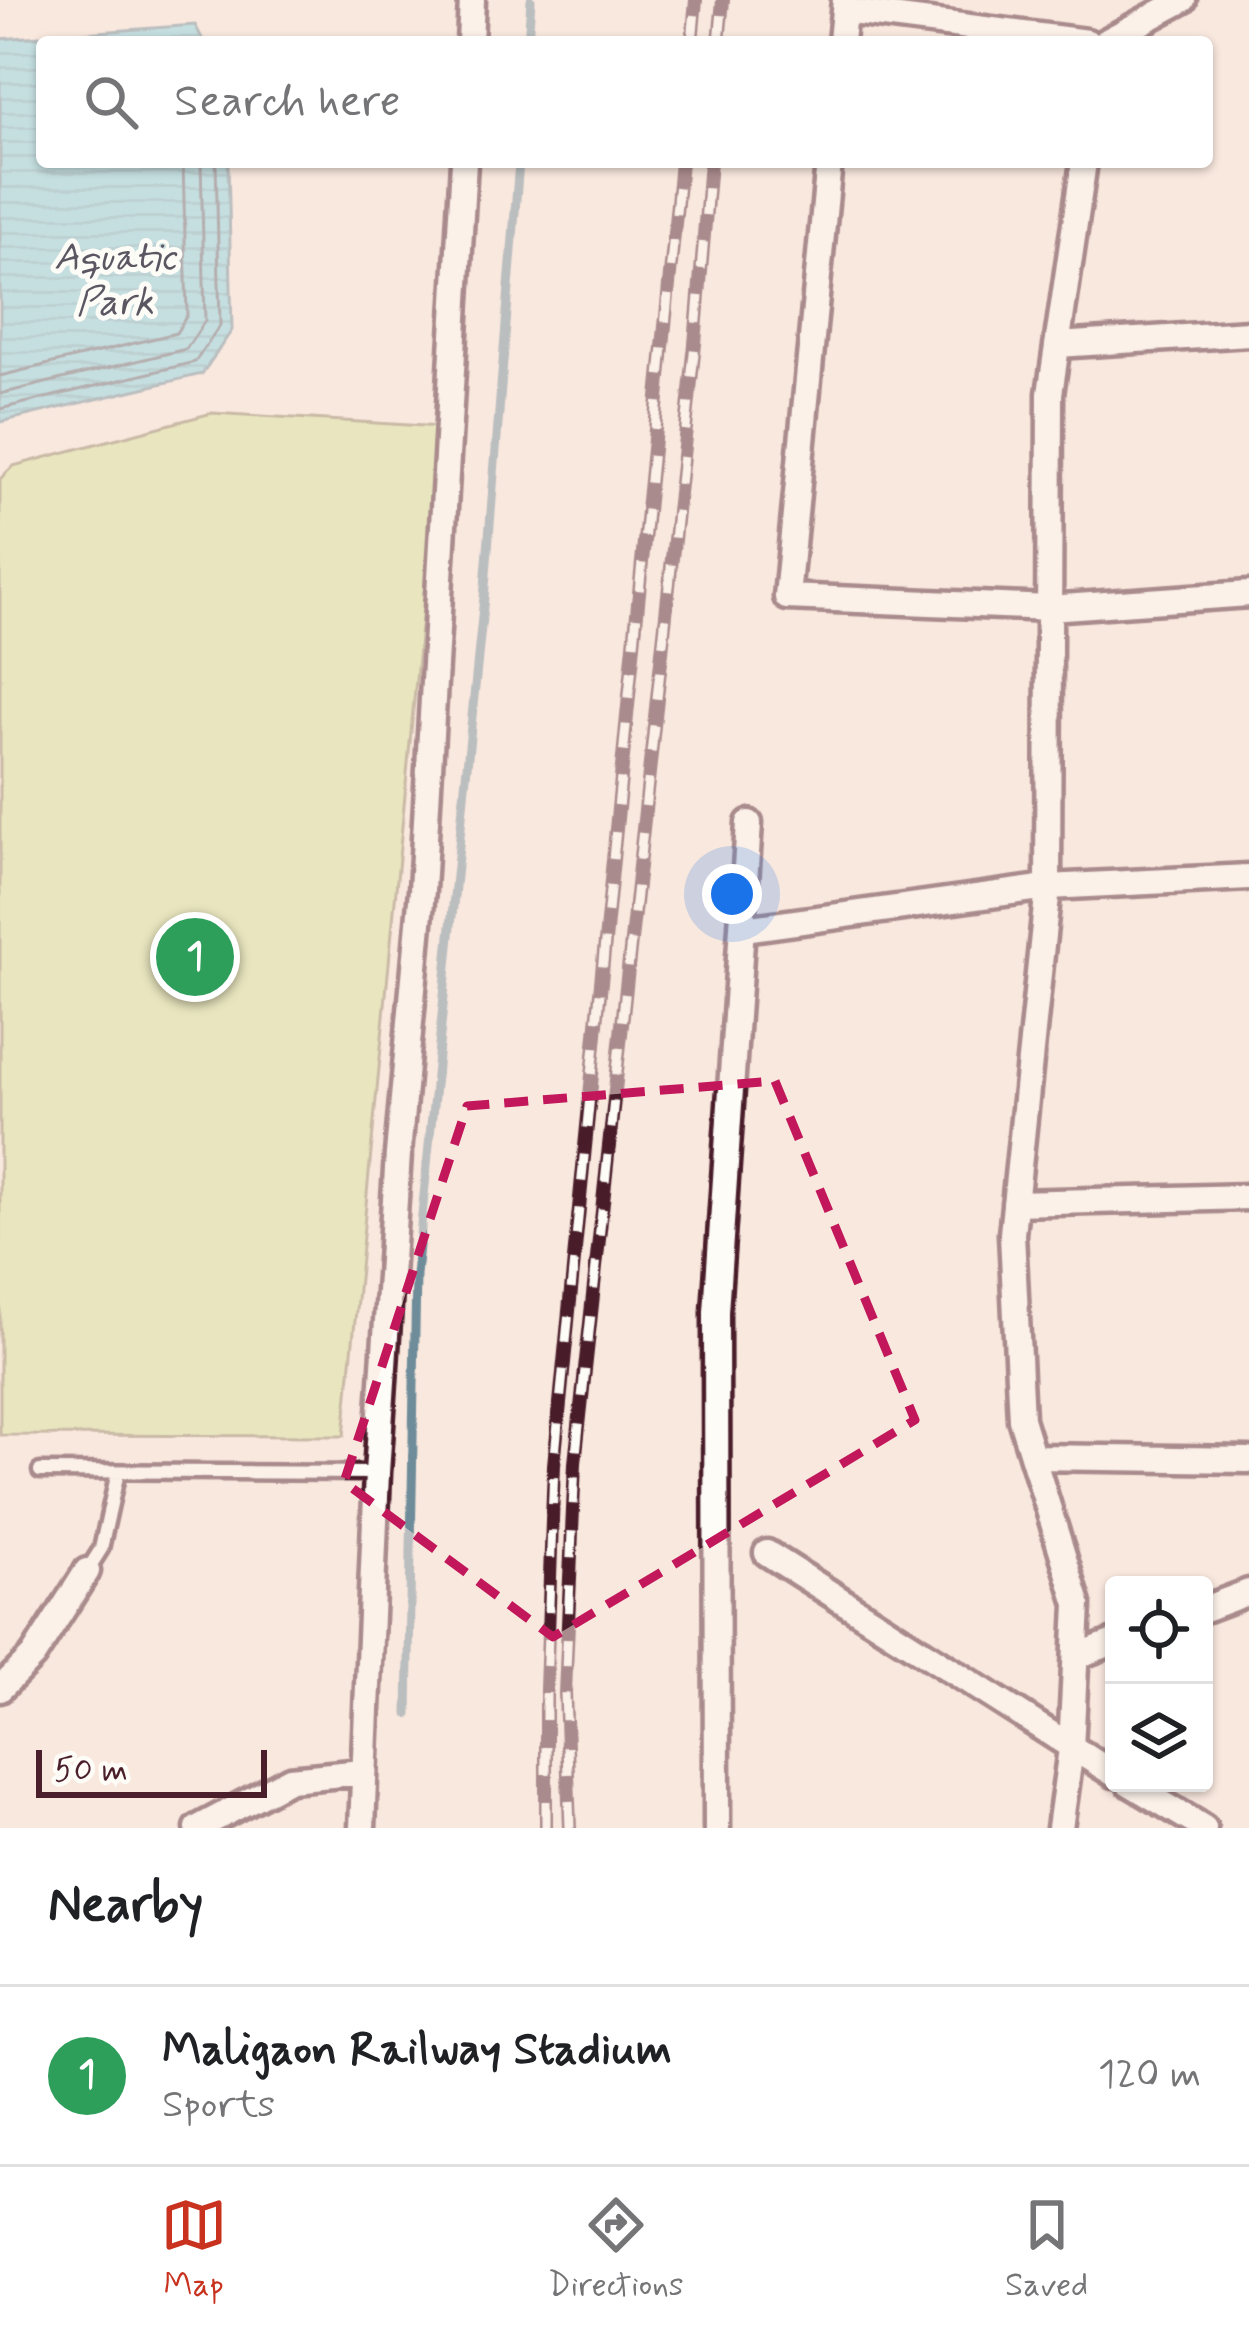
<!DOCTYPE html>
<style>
body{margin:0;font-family:Mynerve,sans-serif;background:#f2f2f2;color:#202124}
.controls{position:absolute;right:36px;bottom:36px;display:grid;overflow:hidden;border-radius:12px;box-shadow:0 3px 9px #0004}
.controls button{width:108px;height:108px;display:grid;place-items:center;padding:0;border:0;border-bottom:3px solid #e0e0e0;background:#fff;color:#202124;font:60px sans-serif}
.scale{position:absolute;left:36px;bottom:30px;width:231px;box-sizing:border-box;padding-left:12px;border:6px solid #4a1f2b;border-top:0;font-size:33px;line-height:42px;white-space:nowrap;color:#4a1f2b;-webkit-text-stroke:9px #fdfcf7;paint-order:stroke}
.you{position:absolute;left:732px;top:894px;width:42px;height:42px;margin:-30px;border:9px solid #fff;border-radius:50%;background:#1a73e8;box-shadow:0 0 0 18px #1a73e833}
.badge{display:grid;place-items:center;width:78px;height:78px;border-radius:50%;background:#c8321e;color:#fff;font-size:39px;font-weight:700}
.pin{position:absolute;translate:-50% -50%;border:6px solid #fff;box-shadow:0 3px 12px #0006}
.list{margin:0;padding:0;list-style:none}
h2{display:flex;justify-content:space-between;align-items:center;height:156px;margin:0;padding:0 48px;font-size:51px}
h2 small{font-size:39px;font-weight:400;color:#757577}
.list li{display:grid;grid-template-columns:78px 1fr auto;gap:36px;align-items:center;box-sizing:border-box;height:180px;padding:0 48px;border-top:3px solid #e0e0e0}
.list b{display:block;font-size:45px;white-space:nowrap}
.list p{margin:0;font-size:39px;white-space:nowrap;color:#757577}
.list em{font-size:39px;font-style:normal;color:#757577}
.icon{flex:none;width:66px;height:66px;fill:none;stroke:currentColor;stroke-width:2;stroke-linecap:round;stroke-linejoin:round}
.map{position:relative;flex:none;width:1249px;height:1828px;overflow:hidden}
.search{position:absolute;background:#fff;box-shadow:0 3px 9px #0004;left:36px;right:36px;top:36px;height:132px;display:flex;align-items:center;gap:30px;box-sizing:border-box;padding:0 42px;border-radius:12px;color:#757577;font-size:45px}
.sheet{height:336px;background:#fff}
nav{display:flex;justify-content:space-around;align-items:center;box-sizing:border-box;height:168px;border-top:3px solid #e0e0e0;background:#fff;font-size:33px;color:#757577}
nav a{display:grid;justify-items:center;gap:6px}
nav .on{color:#c8321e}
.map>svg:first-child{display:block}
.park{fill:#d4e599;stroke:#8f8262;stroke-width:3}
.water{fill:url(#water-rules);stroke:#6e8c99;stroke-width:3}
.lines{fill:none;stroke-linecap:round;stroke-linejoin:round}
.shore{stroke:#626875;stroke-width:3}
.stream{stroke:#6e8c99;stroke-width:9}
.service-casing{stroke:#4a1f2b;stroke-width:21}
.minor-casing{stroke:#4a1f2b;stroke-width:33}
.service{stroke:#fdfcf7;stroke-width:12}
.minor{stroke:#fdfcf7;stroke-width:24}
.rail-casing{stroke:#4a1f2b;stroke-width:14}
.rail{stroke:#fdfcf7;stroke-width:9;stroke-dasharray:27;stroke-linecap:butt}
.marked{fill:none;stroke:#c2185b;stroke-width:9;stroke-dasharray:24 15;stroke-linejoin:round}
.labels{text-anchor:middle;stroke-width:10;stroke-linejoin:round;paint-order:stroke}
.water-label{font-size:39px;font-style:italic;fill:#5c5662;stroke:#fdfcf7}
</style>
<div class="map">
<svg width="1249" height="1828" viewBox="0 0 1249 1828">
<defs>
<pattern id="water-rules" width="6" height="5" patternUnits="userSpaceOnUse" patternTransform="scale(3)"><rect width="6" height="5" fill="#86d5e3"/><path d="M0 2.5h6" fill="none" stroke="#75b6c3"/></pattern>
</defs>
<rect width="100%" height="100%" fill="#f9e8de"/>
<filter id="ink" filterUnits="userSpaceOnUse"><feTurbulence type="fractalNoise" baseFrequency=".00833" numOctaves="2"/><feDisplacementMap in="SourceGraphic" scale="24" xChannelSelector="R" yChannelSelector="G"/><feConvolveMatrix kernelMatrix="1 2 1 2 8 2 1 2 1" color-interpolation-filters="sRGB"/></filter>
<g filter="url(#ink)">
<path class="park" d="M212 413 440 427 344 1436 0 1435V479L13 466Z"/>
<path class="water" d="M195 25 204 42H42V162H228L232 330 202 374 0 422V39Z"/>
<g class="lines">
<path class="shore" d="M0 376 176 333 187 315 183 162
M0 394 186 349 205 321 201 162
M0 409 195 362 220 325 216 162"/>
<path class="stream" d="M528 42 531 0
M408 1714 416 1275 485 587 519 162"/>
<g class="service-casing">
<path id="service" d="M40 1471 376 1473
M87 1571 101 1549 118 1472"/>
</g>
<g class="minor-casing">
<path id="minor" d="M844 11 1087 42
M470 42 472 0
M841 42 845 0
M1105 42 1183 0
M829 162 787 597 1049 608 1249 594
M1057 345 1249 333
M744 929 1048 887 1249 877
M1015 1203 1249 1197
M1033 1457 1249 1460
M767 1553 1114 1774
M1204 1609 1249 1592
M1077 1656 1114 1642
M0 1689 33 1656 87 1571
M1129 1783 1204 1828
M198 1828 290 1779 362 1772
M362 1828 377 1473 398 1154 422 890 464 162
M717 1828 716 1312 749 823
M1060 1828 1071 1749 1078 1604 1021 1419 1012 1234 1048 887 1050 394 1084 162"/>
</g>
<use href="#service" class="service"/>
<use href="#minor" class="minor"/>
<g class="rail-casing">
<path id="rail" d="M692 42 696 0
M719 42 723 0
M546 1828V1689L554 1465 681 162
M570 1828 565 1693 575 1463 695 344 710 162"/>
</g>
<use href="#rail" class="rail"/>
</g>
</g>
<path d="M0 0H1249V1828H0ZM775 1081 915 1420 553 1637 344 1482 467 1106Z" fill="#f9e8de" fill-opacity=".55" fill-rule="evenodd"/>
<path class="marked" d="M775 1081 915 1420 553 1637 344 1482 467 1106Z"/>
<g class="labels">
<g class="water-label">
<text x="115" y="269">Aquatic<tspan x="115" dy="45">Park</tspan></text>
</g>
</g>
</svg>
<div class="controls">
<button><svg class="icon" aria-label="locate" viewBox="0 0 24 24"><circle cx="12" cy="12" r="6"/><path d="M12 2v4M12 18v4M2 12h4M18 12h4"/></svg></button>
<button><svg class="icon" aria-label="layers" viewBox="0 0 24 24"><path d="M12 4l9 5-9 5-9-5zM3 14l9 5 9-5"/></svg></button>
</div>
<div class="scale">50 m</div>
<div class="you"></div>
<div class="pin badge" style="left:195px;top:957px;background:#2e9e5b">1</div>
<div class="search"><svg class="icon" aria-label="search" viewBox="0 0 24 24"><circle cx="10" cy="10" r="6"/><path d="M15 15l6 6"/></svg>Search here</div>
</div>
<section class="sheet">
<h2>Nearby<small></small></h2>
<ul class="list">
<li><span class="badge" style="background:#2e9e5b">1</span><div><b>Maligaon Railway Stadium</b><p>Sports</p></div><em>120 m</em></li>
</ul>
</section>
<nav>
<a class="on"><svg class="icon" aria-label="map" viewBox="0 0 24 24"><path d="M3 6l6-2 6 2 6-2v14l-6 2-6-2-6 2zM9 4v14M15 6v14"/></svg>Map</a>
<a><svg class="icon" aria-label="directions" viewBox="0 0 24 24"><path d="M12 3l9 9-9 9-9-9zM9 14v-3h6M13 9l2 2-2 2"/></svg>Directions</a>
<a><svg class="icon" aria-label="saved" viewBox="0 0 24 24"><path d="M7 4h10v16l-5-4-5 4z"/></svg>Saved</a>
</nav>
